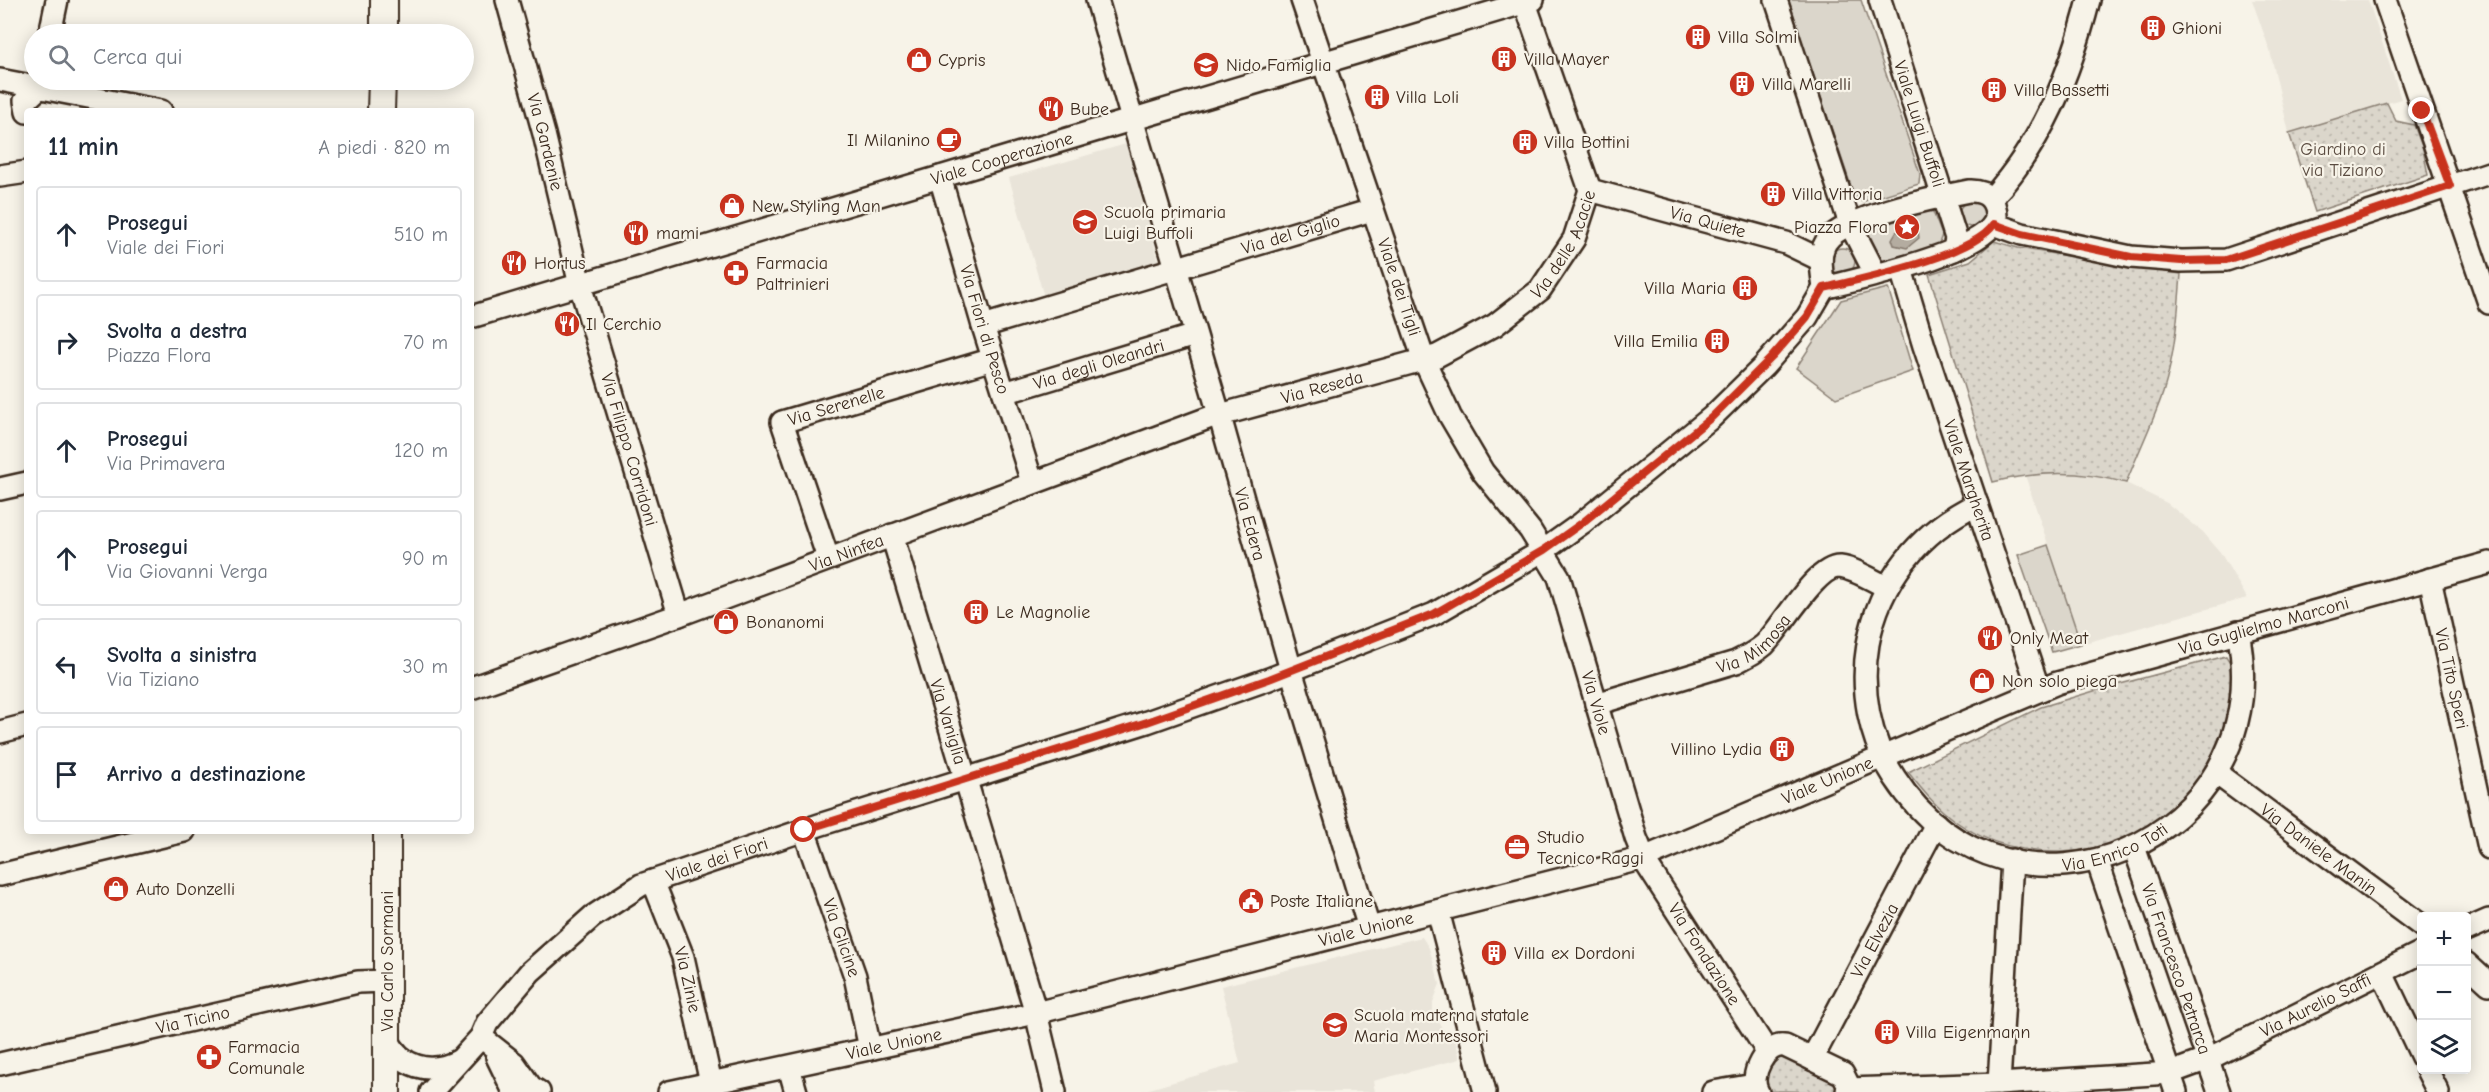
<!DOCTYPE html>
<html lang="it">
<meta charset="utf-8">
<style>
body{margin:0;font-family:"Comic Neue",sans-serif;background:#f2f2f3;color:#1f2937}
.controls{position:absolute;right:18px;bottom:18px;display:grid;overflow:hidden;border-radius:6px;box-shadow:0 3px 15px #0003}
.controls button{width:54px;height:54px;display:grid;place-items:center;padding:0;border:0;border-bottom:2px solid #e0e1e3;background:#fff;color:#1f2937;font:30px sans-serif}
.stop{position:absolute;width:18px;height:18px;margin:-14px;border:4px solid #c8321e;border-radius:50%;background:#fff}
.stop.end{background:#c8321e;border-color:#fff;box-shadow:0 2px 6px #0008}
.list{margin:0;padding:0;list-style:none}
h2{display:flex;justify-content:space-between;align-items:center;height:78px;margin:0;padding:0 24px;font-size:26px}
h2 small{font-size:20px;font-weight:400;color:#747a83}
.list li{display:grid;grid-template-columns:39px 1fr auto;gap:18px;align-items:center;box-sizing:border-box;height:96px;margin:0 12px 12px;padding:0 12px;border:2px solid #e0e1e3;border-radius:6px}
.list b{display:block;font-size:22px;white-space:nowrap}
.list p{margin:0;font-size:20px;white-space:nowrap;color:#747a83}
.list em{font-size:20px;font-style:normal;color:#747a83}
.icon{flex:none;width:33px;height:33px;fill:none;stroke:currentColor;stroke-width:2;stroke-linecap:round;stroke-linejoin:round}
.map{position:relative;flex:none;width:2489px;height:1092px;overflow:hidden}
.search{position:absolute;background:#fff;box-shadow:0 3px 15px #0003;left:24px;top:24px;width:450px;height:66px;display:flex;align-items:center;gap:15px;box-sizing:border-box;padding:0 21px;border-radius:33px;color:#747a83;font-size:22px}
.panel{position:absolute;background:#fff;box-shadow:0 3px 15px #0003;left:24px;top:108px;width:450px;height:726px;border-radius:6px}
.map>svg:first-child{display:block}
.built{fill:#e9e4d9}
.grass{fill:#dbd6cb;stroke:#8b8074;stroke-width:1.5}
.park{fill:url(#park-dots);stroke:#8b8074;stroke-width:1.5}
.water{fill:#b4aca0;stroke:#84786c;stroke-width:1.5}
.lines{fill:none;stroke-linecap:round;stroke-linejoin:round}
.minor-casing{stroke:#3b2a1e;stroke-width:26}
.major-casing{stroke:#3b2a1e;stroke-width:30}
.minor{stroke:#f7f3e8;stroke-width:21}
.major{stroke:#f7f3e8;stroke-width:26}
.route{stroke:#c8321e;stroke-width:8}
.labels{text-anchor:middle;stroke-width:4.5;stroke-linejoin:round;paint-order:stroke}
.poi-label{font-size:18px;fill:#3b2a1e;stroke:#f7f3e8;text-anchor:start}
.street-label{font-size:18px;fill:#3b2a1e;stroke:#f7f3e8}
.park-label{font-size:18px;fill:#5b4c41;stroke:#f7f3e8}
</style>
<div class="map">
<svg width="2489" height="1092" viewBox="0 0 2489 1092">
<defs>
<pattern id="park-dots" width="8" height="8" patternUnits="userSpaceOnUse" patternTransform="scale(1.5)"><rect width="8" height="8" fill="#dbd6cb"/><path d="M2 2h.1M6 6h.1" fill="none" stroke="#bdb8ae" stroke-width="1.8" stroke-linecap="round"/></pattern>
</defs>
<rect width="100%" height="100%" fill="#f7f3e8"/>
<filter id="ink" filterUnits="userSpaceOnUse"><feTurbulence type="fractalNoise" baseFrequency=".0167" numOctaves="2"/><feDisplacementMap in="SourceGraphic" scale="12" xChannelSelector="R" yChannelSelector="G"/><feConvolveMatrix kernelMatrix="1 2 1 2 8 2 1 2 1" color-interpolation-filters="sRGB"/></filter>
<g filter="url(#ink)">
<path class="built" d="M2252 0H2368L2401 99 2289 133 2270 51Z
M1126 144 1160 265 1045 300 1009 178Z
M2064 472 2084 474 2126 483 2167 503 2203 532 2220 552 2247 598 2081 644 2025 475Z
M1422 937 1429 948 1440 984 1433 1002V1012L1447 1037 1455 1039 1460 1059 1373 1081 1375 1092H1139L1240 1063 1221 986Z"/>
<path class="grass" d="M1788 0H1861L1920 174 1919 184 1862 202 1854 195Z
M1959 214a13 13 0 1 1 26 0a13 13 0 1 1-26 0Z
M1928 208 1933 212 1942 235 1938 246 1882 263 1876 260 1868 234 1874 223Z
M1829 261a13 13 0 1 1 26 0a13 13 0 1 1-26 0Z
M1888 288 1913 371 1836 398 1796 368 1841 300Z
M2048 545 2081 644 2052 652 2018 555Z"/>
<path class="park" d="M2387 103 2396 121 2414 125 2423 149 2428 175 2315 212 2289 133Z
M1994 241 2018 248 2181 274C2178 314 2175 355 2163 393 2152 424 2138 453 2126 483 2080 470 2040 471 1993 482L1929 274 1970 261Z
M2226 656C2228 660 2232 664 2233 668 2235 682 2228 718 2223 731 2217 743 2213 757 2207 769 2198 785 2184 797 2170 809 2113 861 2019 867 1955 821 1936 807 1922 790 1908 772L2041 707 2094 691Z
M1778 1053 1835 1076 1840 1092 1768 1091 1765 1087 1762 1077Z"/>
<path class="water" d="M1910 227 1918 230 1919 238 1907 248 1894 245 1892 239 1896 232Z"/>
<g class="lines">
<g class="minor-casing">
<g id="minor">
<path id="s1" d="M507 0 544 134 580 285 679 615"/>
<path id="s2" d="M1097 0 1222 424 1291 670 1369 928"/>
<path id="s3" d="M1302 0 1424 360 1450 416 1483 472 1530 530 1559 577 1636 838 1647 865 1767 1051"/>
<path d="M1776 0 1850 224 1876 275"/>
<path id="s4" d="M1880 0 1956 238 1954 250"/>
<path d="M2385 0 2489 303"/>
<path d="M50 34 57 0"/>
<path d="M0 80 161 111"/>
<path d="M27 112 25 101 39 88 41 80"/>
<path d="M0 176 27 172"/>
<path id="s5" d="M940 177 983 326 1032 482"/>
<path id="s6" d="M1590 190 1786 243 1821 260"/>
<path d="M1969 191C1987 190 1997 201 1996 219 1984 253 1859 279 1824 288 1822 273 1818 255 1826 242 1843 216 1938 197 1969 191Z"/>
<path d="M1991 199C2043 142 2070 74 2089 0"/>
<path d="M1994 224 2022 234 2131 257 2181 261 2226 260 2489 173"/>
<path id="s7" d="M1901 269 1924 346 2039 690"/>
<path id="s8" d="M471 317 1533 0"/>
<path id="s9" d="M983 326 1372 210"/>
<path id="s10" d="M1004 393 1195 335"/>
<path d="M0 489 27 483"/>
<path id="s11" d="M1977 504C1920 531 1879 581 1868 644 1860 690 1869 739 1895 778 2011 955 2280 841 2238 632"/>
<path id="s12" d="M892 535 1036 1013 1055 1092"/>
<path id="s13" d="M828 558 782 422 993 359"/>
<path id="s14" d="M2430 579 2489 848"/>
<path id="s15" d="M471 688 679 615 1219 414 1231 412 1437 356 1495 325 1540 290 1574 239 1590 190 1524 0"/>
<path id="s16" d="M1596 704 1736 662C1746 657 1756 652 1764 645 1781 629 1816 565 1840 567 1856 569 1873 581 1887 587"/>
<path d="M0 732 27 725"/>
<path id="s17" d="M2216 773 2422 926"/>
<path id="s18" d="M804 830 855 976 870 1049"/>
<path id="s19" d="M2134 847 2219 1092"/>
<path d="M2097 860 2176 1092"/>
<path d="M0 875 184 831"/>
<path id="s20" d="M653 881 683 957 711 1083"/>
<path d="M1438 911 1485 1092"/>
<path d="M2466 930 2489 920"/>
<path d="M2466 963 2489 984"/>
<path d="M2382 973 2422 1057"/>
<path d="M481 1037 514 1063 531 1087 539 1092"/>
<path d="M387 1038C400 1067 430 1076 458 1061"/>
<path d="M497 1057 514 1092"/>
<path id="s21" d="M1812 1059 1936 824"/>
<path id="s22" d="M0 1064 358 982 388 981"/>
<path d="M789 1067 796 1092"/>
<path d="M2427 1070 2438 1092"/>
<path d="M1999 1084 2012 860"/>
<path id="s23" d="M1848 1089 1999 1084 2170 1073 2208 1059 2422 952"/>
<path id="s24" d="M431 1092 481 1037 487 1023 530 972 592 917 641 885 819 825 1147 722 1269 679 1434 614 1544 550 1582 523 1712 417 1764 366 1807 317 1824 288"/>
<path id="s25" d="M669 1092 1036 1013 1644 858 2057 683 2489 563"/>
<path d="M1713 1092 1754 1085"/>
<path d="M1758 1092C1748 1077 1765 1042 1785 1046L1843 1074 1848 1084 1847 1092"/>
</g>
</g>
<g class="major-casing">
<path id="major" d="M384 34V0
M381 111 382 80
M387 1092V831"/>
</g>
<use href="#minor" class="minor"/>
<use href="#major" class="major"/>
</g>
</g>
<g class="lines" filter="url(#ink)">
<path class="route" d="M804 830 1147 722 1269 679 1434 614 1544 550 1582 523 1712 417 1772 357 1807 317 1824 288C1860 279 1974 256 1994 224L2022 234 2131 257 2181 261 2226 260 2450 186 2422 111"/>
</g>
<defs>
<g id="building-disc" transform="scale(1.35)"><circle r="9.5" fill="#c8321e" stroke="#f7f3e8"/><path d="M-4-6H4V6H1V3H-1V6H-4ZM-2.5-4.3h1.7v1.8h-1.7ZM.8-4.3h1.7v1.8H.8ZM-2.5-1h1.7V.8h-1.7ZM.8-1h1.7V.8H.8Z" fill="#fff"/></g>
<g id="shop-disc" transform="scale(1.35)"><circle r="9.5" fill="#c8321e" stroke="#f7f3e8"/><path d="M-5-2.5h2.3a2.7 3.5 0 0 1 5.4 0H5L5.5 6h-11ZM-1.5-2.5h3a1.5 2.3 0 0 0-3 0Z" fill="#fff"/></g>
<g id="school-disc" transform="scale(1.35)"><circle r="9.5" fill="#c8321e" stroke="#f7f3e8"/><path d="M0-5L7-2L0 1L-7-2ZM-4 1L0 2.5L4 1V4Q0 6-4 4Z" fill="#fff"/></g>
<g id="restaurant-disc" transform="scale(1.35)"><circle r="9.5" fill="#c8321e" stroke="#f7f3e8"/><path d="M-5-6h1v4h1v-4h1v4h1v-4h1v5L-1.5 .5V6h-2V.5L-5-1ZM5-6V6H3V1.5H1.5Q1.5-4 5-6Z" fill="#fff"/></g>
<g id="cafe-disc" transform="scale(1.35)"><circle r="9.5" fill="#c8321e" stroke="#f7f3e8"/><path d="M-5.5-4.5H6V0H3Q3 3.5 0 3.5H-2.5Q-5.5 3.5-5.5 0ZM3-3.2v2h1.7v-2ZM-6 4.5H4V6H-6Z" fill="#fff"/></g>
<g id="sight-disc" transform="scale(1.35)"><circle r="9.5" fill="#c8321e" stroke="#f7f3e8"/><path d="M0-6L1.8-2.2L6-1.7L2.9 1.2L3.7 5.4L0 3.3L-3.7 5.4L-2.9 1.2L-6-1.7L-1.8-2.2Z" fill="#fff"/></g>
<g id="pharmacy-disc" transform="scale(1.35)"><circle r="9.5" fill="#c8321e" stroke="#f7f3e8"/><path d="M-2-6h4v4h4v4h-4v4h-4v-4h-4v-4h4Z" fill="#fff"/></g>
<g id="office-disc" transform="scale(1.35)"><circle r="9.5" fill="#c8321e" stroke="#f7f3e8"/><path d="M-6-3h4V-5.5h4V-3h4V5H-6ZM-1-4.5V-3h2v-1.5ZM-6 0V1H6V0Z" fill="#fff"/></g>
<g id="civic-disc" transform="scale(1.35)"><circle r="9.5" fill="#c8321e" stroke="#f7f3e8"/><path d="M-.6-6.5H3V-4.5H.6V-3L4-1V1h2V6H-6V1h2V-1L-.6-3ZM-1.2 2.5V6h2.4V2.5Z" fill="#fff"/></g>
</defs>
<g fill-rule="evenodd">
<use href="#building-disc" x="2153" y="28"/>
<use href="#building-disc" x="1698" y="37"/>
<use href="#building-disc" x="1504" y="59"/>
<use href="#shop-disc" x="919" y="60"/>
<use href="#school-disc" x="1206" y="65"/>
<use href="#building-disc" x="1742" y="84"/>
<use href="#building-disc" x="1994" y="90"/>
<use href="#building-disc" x="1377" y="97"/>
<use href="#restaurant-disc" x="1051" y="109"/>
<use href="#cafe-disc" x="949" y="140"/>
<use href="#building-disc" x="1525" y="142"/>
<use href="#building-disc" x="1773" y="194"/>
<use href="#shop-disc" x="732" y="206"/>
<use href="#school-disc" x="1085" y="222"/>
<use href="#sight-disc" x="1907" y="227"/>
<use href="#restaurant-disc" x="636" y="233"/>
<use href="#restaurant-disc" x="514" y="263"/>
<use href="#pharmacy-disc" x="736" y="273"/>
<use href="#building-disc" x="1745" y="288"/>
<use href="#restaurant-disc" x="567" y="324"/>
<use href="#building-disc" x="1717" y="341"/>
<use href="#building-disc" x="976" y="612"/>
<use href="#shop-disc" x="726" y="622"/>
<use href="#restaurant-disc" x="1990" y="638"/>
<use href="#shop-disc" x="1982" y="681"/>
<use href="#building-disc" x="1782" y="749"/>
<use href="#office-disc" x="1517" y="847"/>
<use href="#shop-disc" x="116" y="889"/>
<use href="#civic-disc" x="1251" y="901"/>
<use href="#building-disc" x="1494" y="953"/>
<use href="#school-disc" x="1335" y="1025"/>
<use href="#building-disc" x="1887" y="1032"/>
<use href="#pharmacy-disc" x="209" y="1057"/>
</g>
<g class="labels">
<g class="poi-label">
<text x="2172" y="34">Ghioni</text>
<text x="1718" y="43">Villa Solmi</text>
<text x="1524" y="65">Villa Mayer</text>
<text x="938" y="66">Cypris</text>
<text x="1226" y="71">Nido Famiglia</text>
<text x="1762" y="90">Villa Marelli</text>
<text x="2014" y="96">Villa Bassetti</text>
<text x="1396" y="103">Villa Loli</text>
<text x="1070" y="115">Bube</text>
<text x="930" y="146" text-anchor="end">Il Milanino</text>
<text x="1544" y="148">Villa Bottini</text>
<text x="1792" y="200">Villa Vittoria</text>
<text x="752" y="212">New Styling Man</text>
<text x="1104" y="218">Scuola primaria<tspan x="1104" dy="21">Luigi Buffoli</tspan></text>
<text x="1888" y="233" text-anchor="end">Piazza Flora</text>
<text x="656" y="239">mami</text>
<text x="534" y="269">Hortus</text>
<text x="756" y="269">Farmacia<tspan x="756" dy="21">Paltrinieri</tspan></text>
<text x="1726" y="294" text-anchor="end">Villa Maria</text>
<text x="586" y="330">Il Cerchio</text>
<text x="1698" y="347" text-anchor="end">Villa Emilia</text>
<text x="996" y="618">Le Magnolie</text>
<text x="746" y="628">Bonanomi</text>
<text x="2010" y="644">Only Meat</text>
<text x="2002" y="687">Non solo piega</text>
<text x="1762" y="755" text-anchor="end">Villino Lydia</text>
<text x="1537" y="843">Studio<tspan x="1537" dy="21">Tecnico Raggi</tspan></text>
<text x="136" y="895">Auto Donzelli</text>
<text x="1270" y="907">Poste Italiane</text>
<text x="1514" y="959">Villa ex Dordoni</text>
<text x="1354" y="1021">Scuola materna statale<tspan x="1354" dy="21">Maria Montessori</tspan></text>
<text x="1906" y="1038">Villa Eigenmann</text>
<text x="228" y="1053">Farmacia<tspan x="228" dy="21">Comunale</tspan></text>
</g>
<g class="street-label">
<text dy="6" stroke="none"><textPath href="#s4" startOffset="130">Viale Luigi Buffoli</textPath></text>
<text dy="6" stroke="none"><textPath href="#s1" startOffset="147">Via Gardenie</textPath></text>
<text dy="6" stroke="none"><textPath href="#s8" startOffset="554">Viale Cooperazione</textPath></text>
<text dy="6" stroke="none"><textPath href="#s6" startOffset="122">Via Quiete</textPath></text>
<text dy="6" stroke="none"><textPath href="#s9" startOffset="321">Via del Giglio</textPath></text>
<text dy="6" stroke="none"><textPath href="#s15" startOffset="1197">Via delle Acacie</textPath></text>
<text dy="6" stroke="none"><textPath href="#s3" startOffset="303">Viale dei Tigli</textPath></text>
<text dy="6" stroke="none"><textPath href="#s5" startOffset="159">Via Fiori di Pesco</textPath></text>
<text dy="6" stroke="none"><textPath href="#s10" startOffset="99">Via degli Oleandri</textPath></text>
<text dy="6" stroke="none"><textPath href="#s15" startOffset="903">Via Reseda</textPath></text>
<text dy="6" stroke="none"><textPath href="#s13" startOffset="200">Via Serenelle</textPath></text>
<text dy="6" stroke="none"><textPath href="#s1" startOffset="466">Via Filippo Corridoni</textPath></text>
<text dy="6" stroke="none"><textPath href="#s7" startOffset="222">Viale Margherita</textPath></text>
<text dy="6" stroke="none"><textPath href="#s2" startOffset="546">Via Edera</textPath></text>
<text dy="6" stroke="none"><textPath href="#s15" startOffset="399">Via Ninfea</textPath></text>
<text dy="6" stroke="none"><textPath href="#s25" startOffset="1666">Via Guglielmo Marconi</textPath></text>
<text dy="6" stroke="none"><textPath href="#s16" startOffset="171">Via Mimosa</textPath></text>
<text dy="6" stroke="none"><textPath href="#s14" startOffset="102">Via Tito Speri</textPath></text>
<text dy="6" stroke="none"><textPath href="#s3" startOffset="768">Via Viole</textPath></text>
<text dy="6" stroke="none"><textPath href="#s12" startOffset="195">Via Vaniglia</textPath></text>
<text dy="6" stroke="none"><textPath href="#s25" startOffset="1202">Viale Unione</textPath></text>
<text dy="6" stroke="none"><textPath href="#s11" startOffset="578">Via Enrico Toti</textPath></text>
<text dy="6" stroke="none"><textPath href="#s17" startOffset="128">Via Daniele Manin</textPath></text>
<text dy="6" stroke="none"><textPath href="#s24" startOffset="378">Viale dei Fiori</textPath></text>
<text dy="6" stroke="none"><textPath href="#s25" startOffset="716">Viale Unione</textPath></text>
<text dy="6" stroke="none"><textPath href="#s18" startOffset="114">Via Glicine</textPath></text>
<text dy="6" stroke="none"><textPath href="#s21" startOffset="134">Via Elvezia</textPath></text>
<text dy="6" stroke="none"><textPath href="#s3" startOffset="1044">Via Fondazione</textPath></text>
<text transform="translate(387 961) rotate(-90)" y="6">Via Carlo Sormani</text>
<text dy="6" stroke="none"><textPath href="#s19" startOffset="129">Via Francesco Petrarca</textPath></text>
<text dy="6" stroke="none"><textPath href="#s20" startOffset="105">Via Zinie</textPath></text>
<text dy="6" stroke="none"><textPath href="#s23" startOffset="483">Via Aurelio Saffi</textPath></text>
<text dy="6" stroke="none"><textPath href="#s22" startOffset="198">Via Ticino</textPath></text>
<text dy="6" stroke="none"><textPath href="#s25" startOffset="230">Viale Unione</textPath></text>
</g>
<g class="park-label">
<text x="2343" y="155">Giardino di<tspan x="2343" dy="21">via Tiziano</tspan></text>
</g>
</g>
</svg>
<div class="controls">
<button>+</button>
<button>−</button>
<button><svg class="icon" aria-label="layers" viewBox="0 0 24 24"><path d="M12 4l9 5-9 5-9-5zM3 14l9 5 9-5"/></svg></button>
</div>
<div class="stop" style="left:804px;top:830px"></div>
<div class="stop end" style="left:2422px;top:111px"></div>
<div class="search"><svg class="icon" aria-label="search" viewBox="0 0 24 24"><circle cx="10" cy="10" r="6"/><path d="M15 15l6 6"/></svg>Cerca qui</div>
<section class="panel">
<h2>11 min<small>A piedi · 820 m</small></h2>
<ul class="list">
<li><svg class="icon" aria-label="ahead" viewBox="0 0 24 24"><path d="M12 20V5M6 11l6-6 6 6"/></svg><div><b>Prosegui</b><p>Viale dei Fiori</p></div><em>510 m</em></li>
<li><svg class="icon" aria-label="right" viewBox="0 0 24 24"><path d="M7 20v-9h11M14 6l5 5-5 5"/></svg><div><b>Svolta a destra</b><p>Piazza Flora</p></div><em>70 m</em></li>
<li><svg class="icon" aria-label="ahead" viewBox="0 0 24 24"><path d="M12 20V5M6 11l6-6 6 6"/></svg><div><b>Prosegui</b><p>Via Primavera</p></div><em>120 m</em></li>
<li><svg class="icon" aria-label="ahead" viewBox="0 0 24 24"><path d="M12 20V5M6 11l6-6 6 6"/></svg><div><b>Prosegui</b><p>Via Giovanni Verga</p></div><em>90 m</em></li>
<li><svg class="icon" aria-label="left" viewBox="0 0 24 24"><path d="M17 20v-9H6M10 6l-5 5 5 5"/></svg><div><b>Svolta a sinistra</b><p>Via Tiziano</p></div><em>30 m</em></li>
<li><svg class="icon" aria-label="arrive" viewBox="0 0 24 24"><path d="M6 21V4h12l-3 4 3 4H6"/></svg><div><b>Arrivo a destinazione</b></div></li>
</ul>
</section>
</div>
